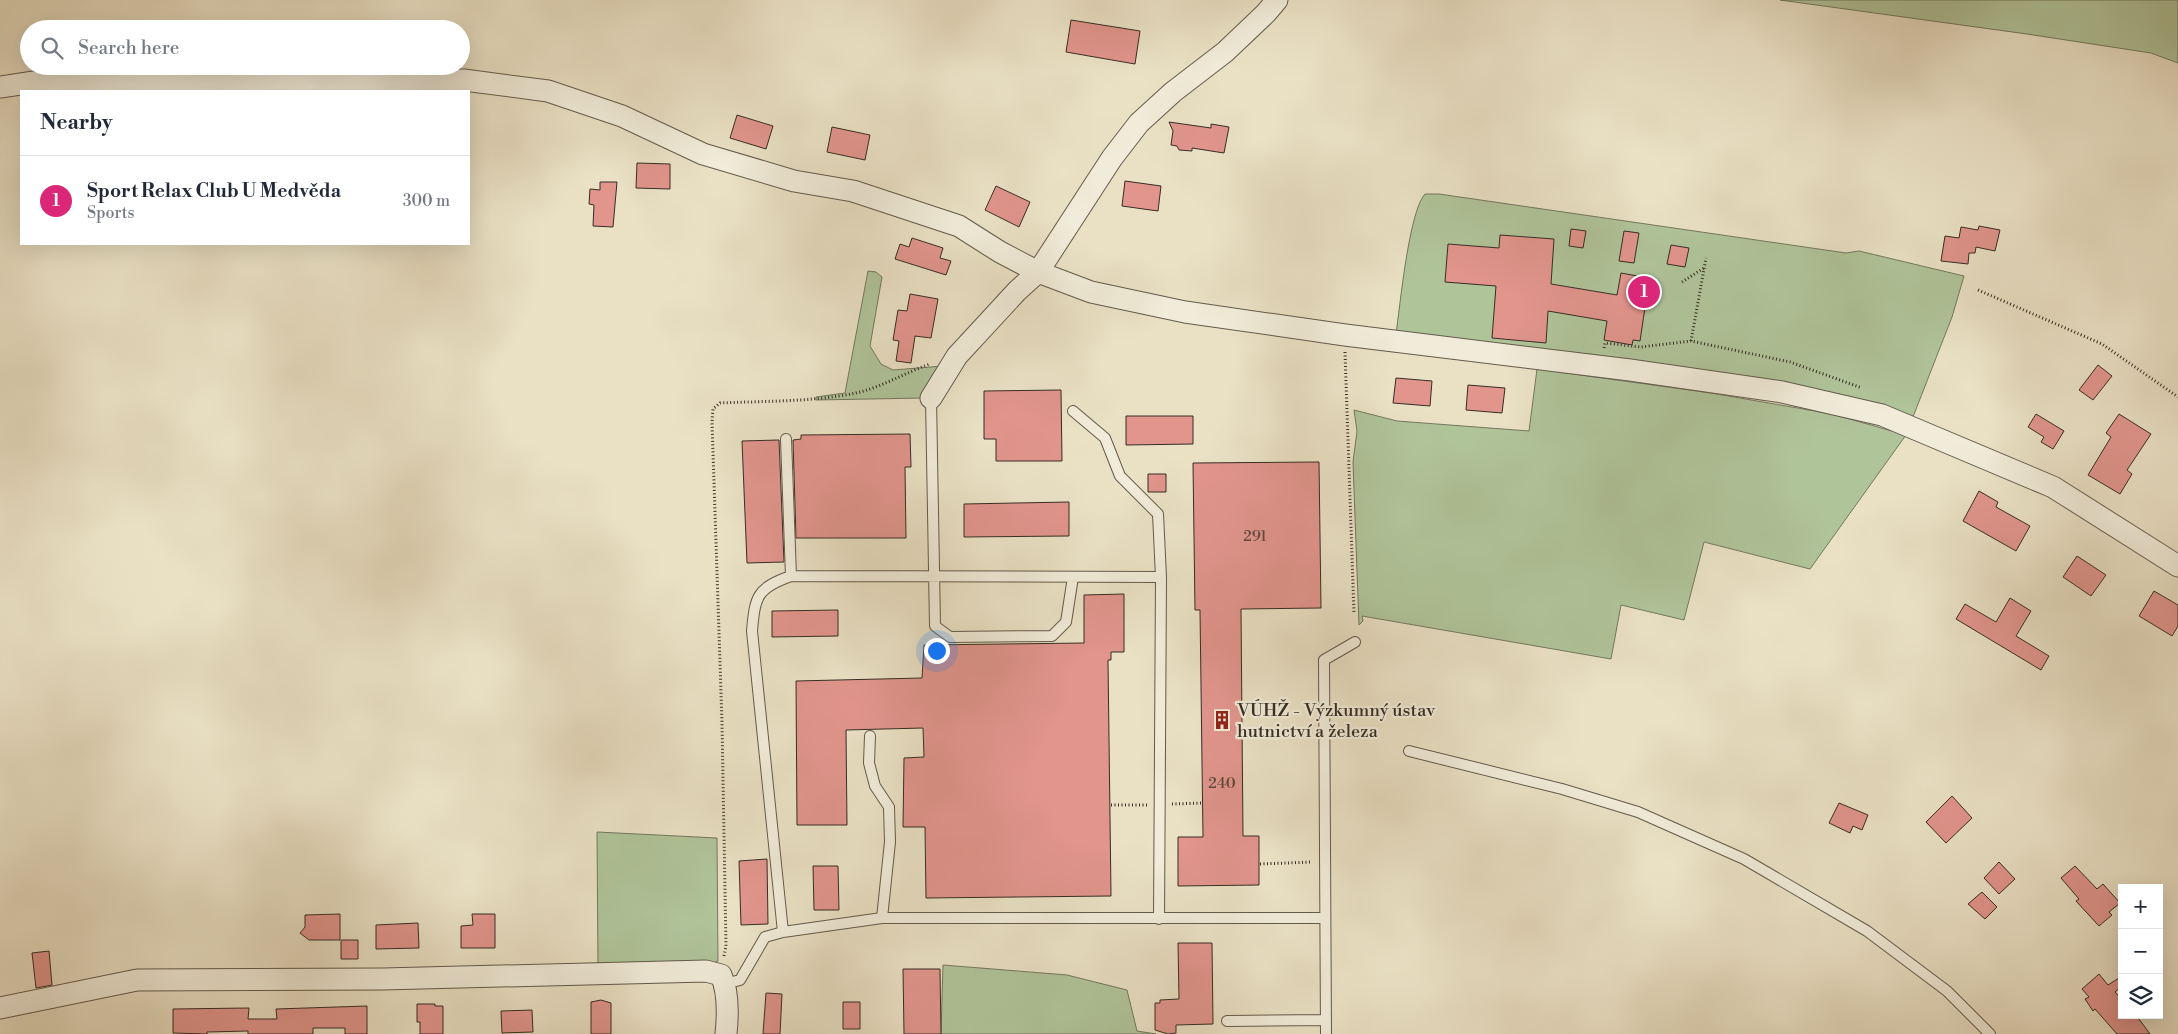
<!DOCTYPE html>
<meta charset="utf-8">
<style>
body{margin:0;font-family:"Libre Bodoni",serif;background:#f6f6f7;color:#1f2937}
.controls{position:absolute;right:15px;bottom:15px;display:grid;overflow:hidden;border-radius:0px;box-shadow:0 5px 20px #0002}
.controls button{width:45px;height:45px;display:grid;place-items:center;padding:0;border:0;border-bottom:1px solid #e0e1e3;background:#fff;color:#1f2937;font:25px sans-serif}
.you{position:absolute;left:936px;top:650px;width:18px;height:18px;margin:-12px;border:4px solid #fff;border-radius:50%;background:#1a73e8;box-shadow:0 0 0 8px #1a73e833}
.badge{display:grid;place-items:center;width:32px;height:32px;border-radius:50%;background:#db2777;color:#fff;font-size:16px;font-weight:700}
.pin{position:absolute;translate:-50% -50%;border:2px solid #fff;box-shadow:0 1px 5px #0006}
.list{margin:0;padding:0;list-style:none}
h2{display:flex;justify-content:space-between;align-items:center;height:65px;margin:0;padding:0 20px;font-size:21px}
h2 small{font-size:16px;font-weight:400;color:#747a83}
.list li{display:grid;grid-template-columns:32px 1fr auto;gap:15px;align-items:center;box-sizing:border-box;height:90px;padding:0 20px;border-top:1px solid #e0e1e3}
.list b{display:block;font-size:19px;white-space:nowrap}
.list p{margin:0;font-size:16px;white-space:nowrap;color:#747a83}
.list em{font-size:16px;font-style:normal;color:#747a83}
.icon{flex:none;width:28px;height:28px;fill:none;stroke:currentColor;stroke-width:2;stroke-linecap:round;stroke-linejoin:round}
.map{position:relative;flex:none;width:2178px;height:1034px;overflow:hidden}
.search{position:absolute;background:#fff;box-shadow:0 5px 20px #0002;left:20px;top:20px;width:450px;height:55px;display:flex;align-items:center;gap:12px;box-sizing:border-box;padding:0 18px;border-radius:28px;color:#747a83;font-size:19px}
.panel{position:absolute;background:#fff;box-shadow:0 5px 20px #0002;left:20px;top:90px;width:450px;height:155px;border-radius:0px}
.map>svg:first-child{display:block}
.green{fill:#b0c49a;stroke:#73785f}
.building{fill:#e1958d;stroke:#362d24}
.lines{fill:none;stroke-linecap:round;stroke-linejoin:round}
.service-casing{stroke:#635a4c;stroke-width:12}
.minor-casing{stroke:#635a4c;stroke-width:23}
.path{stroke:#362d24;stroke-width:3;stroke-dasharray:1 2.5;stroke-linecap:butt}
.service{stroke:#f1ecd9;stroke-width:10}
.minor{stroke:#f1ecd9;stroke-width:21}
.labels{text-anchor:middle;stroke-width:4.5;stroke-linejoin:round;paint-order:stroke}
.number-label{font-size:15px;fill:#61473e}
.poi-label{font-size:18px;fill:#362d24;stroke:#f1ecd9;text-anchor:start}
</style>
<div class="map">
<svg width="2178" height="1034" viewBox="0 0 2178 1034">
<rect width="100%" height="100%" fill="#eae1c5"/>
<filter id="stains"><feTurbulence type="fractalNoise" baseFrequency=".004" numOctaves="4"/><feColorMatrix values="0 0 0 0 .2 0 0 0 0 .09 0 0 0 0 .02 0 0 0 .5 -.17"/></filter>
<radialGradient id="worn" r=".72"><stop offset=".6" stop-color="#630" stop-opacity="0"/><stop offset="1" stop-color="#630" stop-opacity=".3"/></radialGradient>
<path class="green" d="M1780 0H2178V63L2151 53 2027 34Z
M1425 194H1439L1846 253 1859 251 1964 276 1952 317 1911 422 1396 334C1400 306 1409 211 1425 194Z
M868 271 876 272 882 277 870 346 881 364 893 370 943 366 923 398 816 400V397L845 393Z
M1537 369 1711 393 1832 414 1906 435 1810 569 1704 542 1684 620 1621 605 1611 659 1362 616 1363 621 1359 625 1353 462 1357 431 1354 410 1397 421 1529 431Z
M597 832 717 838 718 961 706 967H598Z
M943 965 1067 975 1127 990 1137 1031 1156 1034H941Z"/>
<path class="building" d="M1071 20 1140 31 1135 64 1066 52Z
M737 115 773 126 766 149 730 138Z
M1169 122 1211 128V124L1229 127 1224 153 1192 148V151L1179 150 1177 146 1171 145 1173 131Z
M832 127 870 135 865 160 827 152Z
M637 163 670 164V189L636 188Z
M1125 181 1161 186 1158 211 1122 206Z
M600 182H617L613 227 593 226 594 205 589 204 590 189 600 190Z
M996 186 1030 202 1019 227 985 210Z
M1979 226 2000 230 1995 251 1976 247 1975 253H1969L1968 264 1941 261 1945 236 1959 238 1961 227 1978 230Z
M1571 229 1586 231 1583 248 1569 246Z
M1624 231 1639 233 1634 263 1619 261Z
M1500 235 1554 239 1551 284 1617 295 1621 273 1654 279 1650 302 1646 301 1640 341 1633 340 1632 345 1604 340 1607 321 1548 311 1546 343 1492 338 1496 286 1445 282 1448 244 1499 248Z
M912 238 943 248 940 258 951 261 946 275 895 259 900 244 909 247Z
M1671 245 1689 248 1685 267 1667 264Z
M910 294 938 299 931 338 915 336 911 363 896 361 899 341 893 340 898 310 907 311Z
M2098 365 2112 376 2093 400 2079 390Z
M1396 378 1432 381 1430 406 1393 403Z
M1468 385 1505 388 1502 413 1466 410Z
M1061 390 1062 461H996V439H984V391Z
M2036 414 2064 431 2053 449 2041 442 2044 437 2028 427Z
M2119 414 2151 434 2127 470 2132 474 2120 494 2088 475 2111 437 2106 433Z
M1126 416H1193V444L1126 445Z
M910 434 911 467H905L906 538H796L793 440 801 439V435Z
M779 440 784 562 747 563 742 441Z
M1319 462 1321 608 1241 609 1243 836H1259V885L1178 886V837H1203L1200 610H1195L1193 463Z
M1148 474H1166V492H1148Z
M1979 491 1998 502 1996 507 2030 526 2016 551 1963 521Z
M1069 502V536L964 537V504Z
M2077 556 2106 575 2091 596 2063 577Z
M2154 591 2178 605V626L2172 636 2139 616Z
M1124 594V652H1111V660H1108L1111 896 926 898 925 827H903L904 758 924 757 923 728 846 730 847 825H797L796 681 922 678 924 645 1084 643V595Z
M2010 598 2031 611 2016 636 2049 656 2041 670 1956 619 1965 604 1996 622Z
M838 610V636L772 637V611Z
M1952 796 1972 818 1946 843 1926 822Z
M1839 803 1868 815 1862 830 1853 826 1850 833 1829 823Z
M767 859 768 924 741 925 739 861Z
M1999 862 2015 879 1999 894 1984 878Z
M813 866H838L839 910H814Z
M2075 866 2097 889 2103 884 2120 903 2109 912 2112 915 2099 926 2076 901 2079 899 2061 878Z
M1982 892 1997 907 1985 919 1968 904Z
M340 914V940H309L300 933 305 927V915Z
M472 914H495V948H461V926L473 925Z
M418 923 419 948 376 949V925Z
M341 940H358V959H341Z
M1178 943H1212L1213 1024 1176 1025V1033L1168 1034 1155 1030V1003H1160V1000L1179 999Z
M49 951 52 985 36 988 32 953Z
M903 969H940L941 1034H904Z
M2099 974 2108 985 2119 978 2122 986 2115 992 2122 1000V1015H2136L2150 1034H2117L2095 1009 2093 1011 2085 999 2089 997 2082 989Z
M766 993 782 994 780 1034H763Z
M601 1000 611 1003V1034H591V1002Z
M843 1002H860V1029H843Z
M417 1004H435V1006H443V1034H420V1022H417Z
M367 1006V1034H345V1028H313V1034H248V1031L207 1032V1034L173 1033V1009L249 1008 248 1019H277L276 1009Z
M532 1010 533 1032 502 1033 501 1011Z"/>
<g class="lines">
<g class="service-casing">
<path id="service" d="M931 398 935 626 950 637 1052 636 1066 622 1073 577
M1073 411 1105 438 1120 476 1158 514 1161 577 1159 919
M786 439 791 576
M1161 577 791 576C757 588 755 596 752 631L783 932 882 918H1325
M870 736 869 763 875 786 889 807 890 842 882 918
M1409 751 1562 789 1638 812 1744 859 1867 931 1947 991 1990 1034
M725 984 740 980 765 937 783 932
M1227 1021 1326 1020
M1326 1034 1324 660 1355 642"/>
</g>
<g class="minor-casing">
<path id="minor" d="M0 87 34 82 464 80 548 91 622 116 703 154 794 181 853 191 959 226 1000 252 1038 272 1091 292 1185 312 1345 335 1630 370 1782 392 1882 415 2053 487 2178 566
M931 398 957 356 1017 291 1038 272 1112 158 1139 123 1173 92 1225 52 1266 13 1277 0
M0 1008 137 980 383 979 706 971 721 975C729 993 728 1015 726 1034"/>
</g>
<path class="path" d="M1682 282 1704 268
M1978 290 2102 344 2178 397
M1691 341 1706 258
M1604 348 1605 343 1641 347 1691 341 1790 362 1862 388
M1345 352 1354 614
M1172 804 1203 803
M1111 805H1148
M1260 864 1312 862
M724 956 726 946 722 723 712 422 713 409 720 403C763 401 808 402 851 394 879 389 904 373 930 364"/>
<use href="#service" class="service"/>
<use href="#minor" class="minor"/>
</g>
<defs>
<g id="building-bare" transform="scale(1.5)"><path d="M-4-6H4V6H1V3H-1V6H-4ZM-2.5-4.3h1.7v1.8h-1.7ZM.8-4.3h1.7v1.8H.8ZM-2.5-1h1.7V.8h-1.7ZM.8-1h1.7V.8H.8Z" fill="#8f2418" stroke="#f1ecd9" stroke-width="2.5" paint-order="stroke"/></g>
</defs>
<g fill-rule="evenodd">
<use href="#building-bare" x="1222" y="720"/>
</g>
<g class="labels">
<g class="number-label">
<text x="1255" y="541">291</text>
<text x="1222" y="788">240</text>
</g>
<g class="poi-label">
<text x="1237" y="716">VÚHŽ - Výzkumný ústav<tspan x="1237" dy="21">hutnictví a železa</tspan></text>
</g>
</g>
<rect width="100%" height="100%" filter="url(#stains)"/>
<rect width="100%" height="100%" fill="url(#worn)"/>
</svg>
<div class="controls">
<button>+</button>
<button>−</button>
<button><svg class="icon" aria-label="layers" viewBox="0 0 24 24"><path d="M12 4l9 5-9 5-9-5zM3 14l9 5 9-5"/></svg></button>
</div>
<div class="you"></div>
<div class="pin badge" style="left:1644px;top:292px">1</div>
<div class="search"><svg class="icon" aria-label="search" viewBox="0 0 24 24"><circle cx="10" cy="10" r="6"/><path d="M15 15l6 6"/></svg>Search here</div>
<section class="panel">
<h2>Nearby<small></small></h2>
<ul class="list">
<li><span class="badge">1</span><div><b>Sport Relax Club U Medvěda</b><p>Sports</p></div><em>300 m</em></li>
</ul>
</section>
</div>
